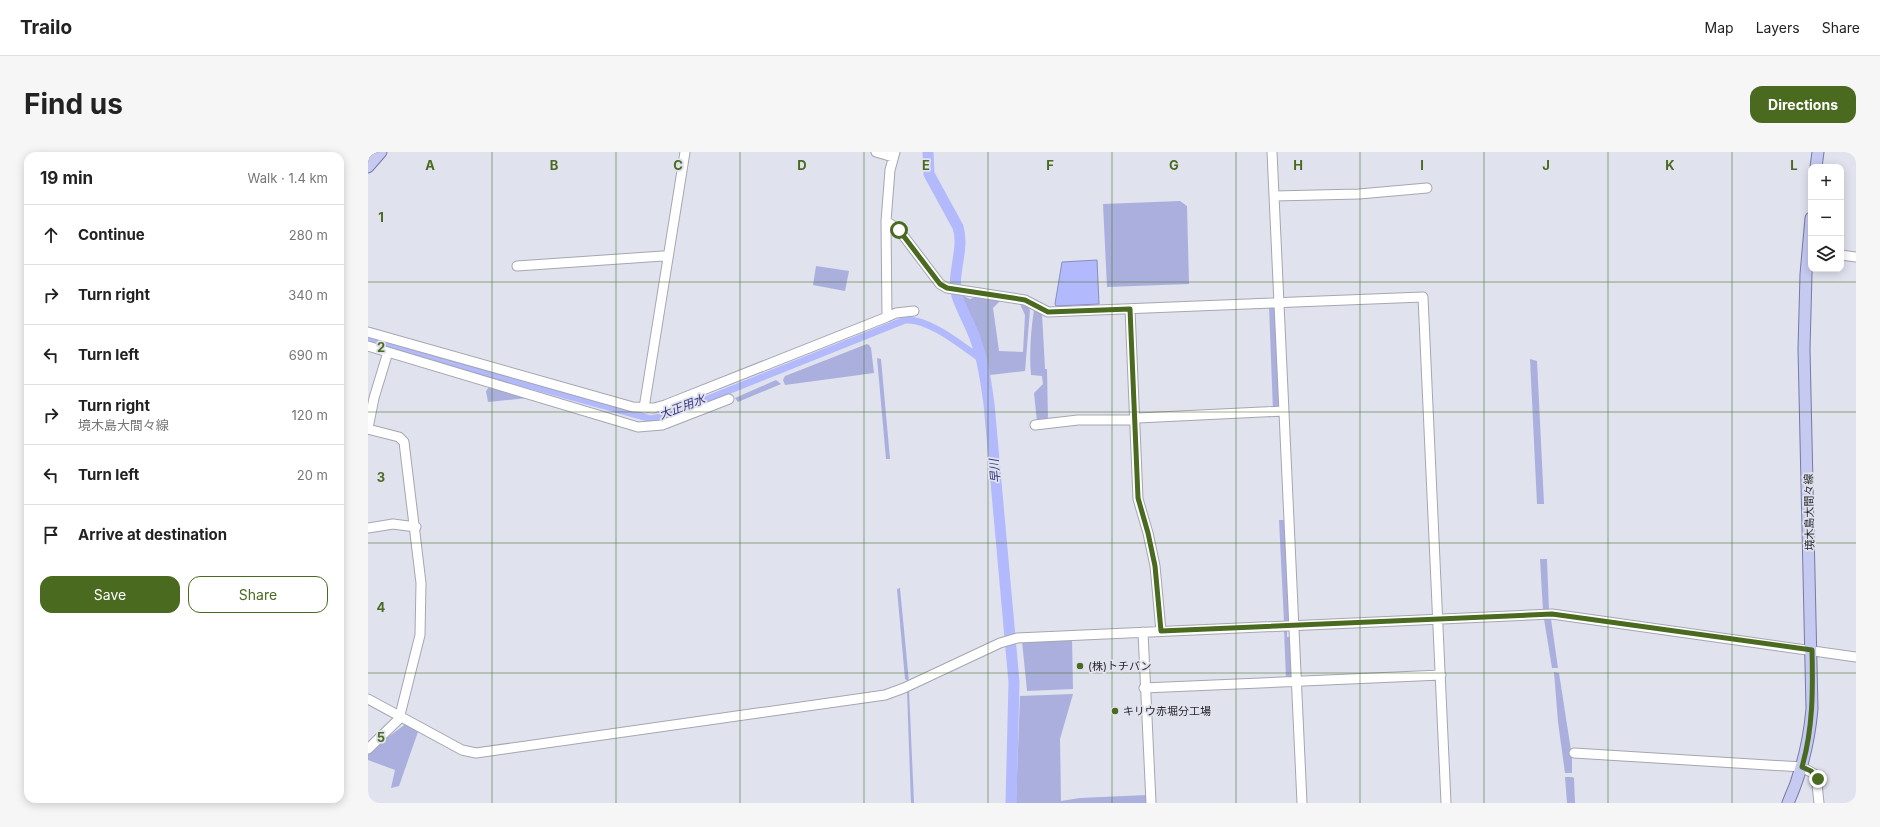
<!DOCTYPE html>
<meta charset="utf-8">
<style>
body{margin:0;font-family:Inter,"Noto Sans JP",sans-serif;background:#f6f6f6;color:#222}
.controls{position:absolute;right:12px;top:12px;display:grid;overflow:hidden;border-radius:8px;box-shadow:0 2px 10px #0003}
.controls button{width:36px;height:36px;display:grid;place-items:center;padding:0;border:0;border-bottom:1px solid #e0e0e0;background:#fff;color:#222;font:20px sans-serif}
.stop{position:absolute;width:12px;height:12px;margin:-9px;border:3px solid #4a6a20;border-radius:50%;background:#fff}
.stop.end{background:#4a6a20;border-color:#fff;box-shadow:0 1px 4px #0008}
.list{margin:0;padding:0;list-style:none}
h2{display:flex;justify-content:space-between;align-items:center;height:52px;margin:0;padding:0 16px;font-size:17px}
h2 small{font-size:13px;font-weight:400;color:#767676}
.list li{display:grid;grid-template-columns:26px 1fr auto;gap:12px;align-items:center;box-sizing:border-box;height:60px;padding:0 16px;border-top:1px solid #e0e0e0}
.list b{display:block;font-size:15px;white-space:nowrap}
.list p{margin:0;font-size:13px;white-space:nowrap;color:#767676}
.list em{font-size:13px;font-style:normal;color:#767676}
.actions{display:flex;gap:8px;padding:12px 16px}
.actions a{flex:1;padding:9px 0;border:1px solid #4a6a20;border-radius:12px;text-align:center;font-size:14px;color:#4a6a20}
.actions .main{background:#4a6a20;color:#fff}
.icon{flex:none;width:22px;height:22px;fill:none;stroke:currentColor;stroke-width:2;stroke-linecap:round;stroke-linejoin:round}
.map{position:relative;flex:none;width:1488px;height:651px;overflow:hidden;border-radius:12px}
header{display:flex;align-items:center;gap:24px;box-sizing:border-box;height:56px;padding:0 20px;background:#fff;border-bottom:1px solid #e0e0e0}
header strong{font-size:19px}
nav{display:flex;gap:22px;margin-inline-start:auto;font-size:14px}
.intro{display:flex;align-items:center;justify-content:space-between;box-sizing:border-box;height:96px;padding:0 24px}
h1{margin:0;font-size:28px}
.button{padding:10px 18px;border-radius:12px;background:#4a6a20;color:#fff;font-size:14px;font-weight:700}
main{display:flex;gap:24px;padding:0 24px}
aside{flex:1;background:#fff;border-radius:12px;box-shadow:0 2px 10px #0003}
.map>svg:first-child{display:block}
.green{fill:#aaafde}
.water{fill:#b2b9fc;stroke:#888dbd}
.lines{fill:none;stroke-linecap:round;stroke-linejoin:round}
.canal{stroke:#b2b9fc;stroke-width:7}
.river{stroke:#b2b9fc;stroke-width:11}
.minor-casing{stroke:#a5a6b1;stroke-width:11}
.major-casing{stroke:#767aa5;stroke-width:13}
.minor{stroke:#fff;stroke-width:9}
.major{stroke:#c6caf1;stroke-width:11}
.route{stroke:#4a6a20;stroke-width:5}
.grid{fill:none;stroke:#4a6a20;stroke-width:1;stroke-opacity:0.55}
.poi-dot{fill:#4a6a20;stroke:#e0e2ee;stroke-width:1.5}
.labels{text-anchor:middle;stroke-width:3.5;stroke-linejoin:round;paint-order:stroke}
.street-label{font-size:11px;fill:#27272b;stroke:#e0e2ee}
.poi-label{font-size:11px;fill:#27272b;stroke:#e0e2ee;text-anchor:start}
.water-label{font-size:12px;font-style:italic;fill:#373582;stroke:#e0e2ee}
.grid-label{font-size:13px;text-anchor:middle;font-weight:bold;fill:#4a6a20;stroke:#e0e2ee;stroke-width:3.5;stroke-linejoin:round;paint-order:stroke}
</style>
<header>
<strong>Trailo</strong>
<nav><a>Map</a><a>Layers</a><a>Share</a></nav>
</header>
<div class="intro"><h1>Find us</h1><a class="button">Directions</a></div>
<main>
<aside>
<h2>19 min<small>Walk · 1.4 km</small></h2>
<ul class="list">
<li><svg class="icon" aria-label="ahead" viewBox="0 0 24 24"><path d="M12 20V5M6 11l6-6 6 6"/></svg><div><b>Continue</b></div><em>280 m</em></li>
<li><svg class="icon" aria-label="right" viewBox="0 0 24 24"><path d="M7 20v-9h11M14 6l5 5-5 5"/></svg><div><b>Turn right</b></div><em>340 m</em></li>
<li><svg class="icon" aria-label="left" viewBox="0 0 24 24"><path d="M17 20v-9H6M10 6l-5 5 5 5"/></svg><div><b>Turn left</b></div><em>690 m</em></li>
<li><svg class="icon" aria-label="right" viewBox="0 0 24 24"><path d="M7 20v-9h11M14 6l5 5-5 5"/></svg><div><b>Turn right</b><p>境木島大間々線</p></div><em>120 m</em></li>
<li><svg class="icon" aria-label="left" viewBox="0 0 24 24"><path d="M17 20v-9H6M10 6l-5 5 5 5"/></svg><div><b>Turn left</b></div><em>20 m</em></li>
<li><svg class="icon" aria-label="arrive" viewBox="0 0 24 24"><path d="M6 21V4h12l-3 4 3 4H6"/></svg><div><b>Arrive at destination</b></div></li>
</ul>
<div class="actions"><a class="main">Save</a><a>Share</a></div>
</aside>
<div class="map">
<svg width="1488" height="651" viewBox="0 0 1488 651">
<rect width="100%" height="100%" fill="#e0e2ee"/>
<path class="green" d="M812 49 819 54 821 132 739 135 735 52Z
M448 114 481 119 477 139 445 133Z
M594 143 602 147 607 145 632 149 625 156 631 199 655 200 657 163 652 152 660 155 662 158 657 219 622 223 612 186 601 162Z
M901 154H908L912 258 905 259Z
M666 157 674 161 677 217H679L680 269 669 270 666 241 675 232 674 224 663 223C661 200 663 179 666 157Z
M499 192 501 193 503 196 506 221 417 233 415 228 417 224Z
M509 206 513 207 522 307H518Z
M1162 207 1169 209 1176 352H1169Z
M408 228 413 232 370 250 367 246Z
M122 234 160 246 120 250 118 239Z
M911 368H918L921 470H916Z
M1172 407H1179L1181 459H1175Z
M532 436 541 530 537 527 529 437Z
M1176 467H1183L1190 516H1184Z
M916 477H921L922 479H919V485H922L923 525 922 527H918Z
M704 486 705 537 659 539 654 489Z
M1186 520 1191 521 1204 605V621H1197L1190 570Z
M541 538 546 651H543L539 539Z
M705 542 692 587 693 649 712 646 779 643 780 651H648L652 544Z
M39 571 51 577 31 634 23 636 27 618 0 608V600Z
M1197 625H1204L1206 626 1207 651H1199Z"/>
<path class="water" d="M729 108 731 152 688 154 687 152 694 110Z"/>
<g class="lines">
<path class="canal" d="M0 188 283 267 297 264 537 168C561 166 594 194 613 207"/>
<path class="river" d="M560 0 561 22 590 75C597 98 583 121 589 144 594 159 602 172 607 186 615 208 618 230 621 252L646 530 643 651"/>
<g class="minor-casing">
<path id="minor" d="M508 0 525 5
M904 0 934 651
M906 44 991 42 1059 36
M518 69 531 78 572 132 579 136 657 148 680 160 1055 145 1078 651
M1473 103 1488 105
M149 114 295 104 300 105
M762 157 770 347 780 381 787 414 793 479
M519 165 528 161 546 159
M0 180 265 255 286 256 297 253 519 165 518 69 522 18 527 0
M0 194 270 275 294 273 361 247
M276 256 317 0
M667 273 710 268H765L770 266 916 259
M0 276 6 246 20 200
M0 277 31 285 36 290 53 431 52 483 31 567 0 597
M0 376 25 372 48 375
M775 480 783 651
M776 536 1073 523
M0 547 94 598 108 601 517 543 536 536 632 491 649 486 1184 462 1488 505
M1206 601 1434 615 1448 623 1451 651"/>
</g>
<g class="major-casing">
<path id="major" d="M0 15 13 0
M1448 15 1450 0
M1420 651C1434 620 1441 590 1444 557L1436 197 1438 122 1443 66"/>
</g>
<use href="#minor" class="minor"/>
<use href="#major" class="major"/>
</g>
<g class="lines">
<path class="route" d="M531 78 572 132 579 136 645 146 657 148 680 160 762 157 770 346 780 381 787 414 793 479 1184 462 1444 498C1445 539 1445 576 1434 615L1443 619 1450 627"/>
</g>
<path class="grid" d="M124 0V651M248 0V651M372 0V651M496 0V651M620 0V651M744 0V651M868 0V651M992 0V651M1116 0V651M1240 0V651M1364 0V651M0 130H1488M0 260H1488M0 391H1488M0 521H1488"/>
<g class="poi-dot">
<circle cx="712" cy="514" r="4"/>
<circle cx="747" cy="559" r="4"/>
</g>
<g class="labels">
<g class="street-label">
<text transform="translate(1441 360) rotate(-91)" y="4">境木島大間々線</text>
</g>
<g class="poi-label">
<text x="720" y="518">(株)トチバン</text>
<text x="755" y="563">キリウ赤堀分工場</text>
</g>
<g class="water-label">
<text transform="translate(314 255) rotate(-21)" y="4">大正用水</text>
<text transform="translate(627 319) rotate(-95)" y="4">早川</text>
</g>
</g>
<g class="grid-label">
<text x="62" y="18">A</text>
<text x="186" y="18">B</text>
<text x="310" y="18">C</text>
<text x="434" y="18">D</text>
<text x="558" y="18">E</text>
<text x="682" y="18">F</text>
<text x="806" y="18">G</text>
<text x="930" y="18">H</text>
<text x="1054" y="18">I</text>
<text x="1178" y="18">J</text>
<text x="1302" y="18">K</text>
<text x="1426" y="18">L</text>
<text x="13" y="70">1</text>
<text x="13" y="200">2</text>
<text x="13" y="330">3</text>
<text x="13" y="460">4</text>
<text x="13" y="590">5</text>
</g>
</svg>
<div class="controls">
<button>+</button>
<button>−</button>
<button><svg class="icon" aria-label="layers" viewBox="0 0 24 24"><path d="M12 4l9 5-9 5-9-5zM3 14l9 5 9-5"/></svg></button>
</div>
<div class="stop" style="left:531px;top:78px"></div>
<div class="stop end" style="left:1450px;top:627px"></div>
</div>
</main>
